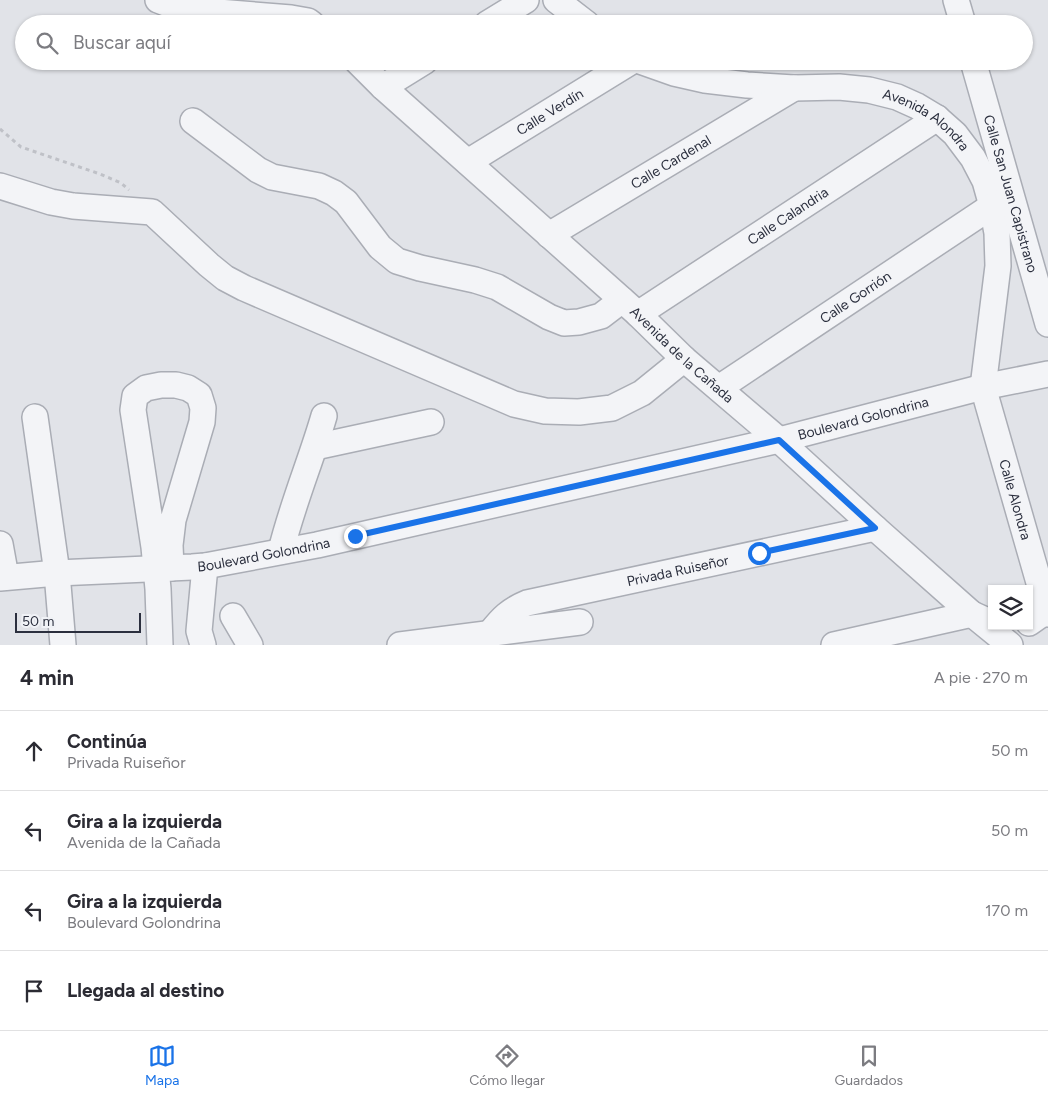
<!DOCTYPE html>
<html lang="es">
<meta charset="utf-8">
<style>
body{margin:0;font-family:Figtree,sans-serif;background:#f7f7f7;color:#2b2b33}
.controls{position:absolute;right:15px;bottom:15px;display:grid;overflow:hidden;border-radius:0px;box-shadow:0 1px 4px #0004}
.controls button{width:45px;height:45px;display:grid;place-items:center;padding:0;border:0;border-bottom:1px solid #e1e1e2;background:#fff;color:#2b2b33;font:25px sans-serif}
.scale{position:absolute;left:15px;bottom:12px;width:126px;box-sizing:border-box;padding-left:5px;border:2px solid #2b2f3e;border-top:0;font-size:14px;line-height:18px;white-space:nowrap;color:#2b2f3e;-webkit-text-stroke:4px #f0f2f6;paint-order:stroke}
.stop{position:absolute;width:15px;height:15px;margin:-11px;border:4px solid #1a73e8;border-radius:50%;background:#fff}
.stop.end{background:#1a73e8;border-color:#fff;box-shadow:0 1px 5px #0008}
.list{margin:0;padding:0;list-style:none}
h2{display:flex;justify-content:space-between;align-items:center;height:65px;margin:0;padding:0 20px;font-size:21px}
h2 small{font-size:16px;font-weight:400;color:#7c7c81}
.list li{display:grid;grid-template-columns:32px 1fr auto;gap:15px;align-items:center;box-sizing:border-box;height:80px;padding:0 20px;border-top:1px solid #e1e1e2}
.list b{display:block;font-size:19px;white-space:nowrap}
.list p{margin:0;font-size:16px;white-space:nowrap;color:#7c7c81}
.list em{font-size:16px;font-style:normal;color:#7c7c81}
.icon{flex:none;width:28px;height:28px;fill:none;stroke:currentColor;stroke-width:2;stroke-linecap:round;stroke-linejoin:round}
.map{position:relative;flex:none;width:1048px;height:645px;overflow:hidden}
.search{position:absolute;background:#fff;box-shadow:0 1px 4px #0004;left:15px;right:15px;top:15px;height:55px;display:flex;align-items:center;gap:12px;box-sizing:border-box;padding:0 18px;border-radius:28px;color:#7c7c81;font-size:19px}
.sheet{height:385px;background:#fff}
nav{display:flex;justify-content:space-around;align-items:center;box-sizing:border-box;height:70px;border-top:1px solid #e1e1e2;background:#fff;font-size:14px;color:#7c7c81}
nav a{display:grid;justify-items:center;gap:2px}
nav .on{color:#1a73e8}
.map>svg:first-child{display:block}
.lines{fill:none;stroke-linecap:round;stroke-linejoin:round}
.minor-casing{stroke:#aaadb5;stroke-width:28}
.path{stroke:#bfc1c7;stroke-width:3;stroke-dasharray:4 4;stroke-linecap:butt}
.minor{stroke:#f3f4f7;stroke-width:25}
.route{stroke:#1a73e8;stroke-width:6}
.labels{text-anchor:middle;stroke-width:5;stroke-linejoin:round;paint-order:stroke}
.street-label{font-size:14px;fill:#2b2f3e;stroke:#f0f2f6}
</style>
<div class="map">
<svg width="1048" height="645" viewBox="0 0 1048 645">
<rect width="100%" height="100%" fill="#e1e3e8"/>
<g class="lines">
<g class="minor-casing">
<g id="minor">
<path d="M158 0 176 7 194 10 291 18 308 21 312 24"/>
<path d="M556 0 587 24"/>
<path d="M956 0 963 24"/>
<path d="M487 24 526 0"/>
<path id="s1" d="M357 61 383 87 638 314 684 359 779 440 875 528 972 614 1010 645"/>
<path id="s2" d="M640 61 674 73 705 80 747 85 794 88 839 87 869 90 897 97 917 106 937 118 955 134 973 158 985 181 992 206 997 233 998 266 983 387 1048 614"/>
<path id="s3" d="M973 61 1048 324"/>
<path d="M383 87 425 61"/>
<path d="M193 121 258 170 272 177 319 186 334 193 346 202 380 247 397 261 420 268 475 280 497 287 549 317 564 323 579 322 601 316 622 300"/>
<path id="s4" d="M468 162 632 61"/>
<path d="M0 186 51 202 73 206 152 212 209 265 225 278 244 288 514 404 545 411 579 412 612 408 642 393 684 359"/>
<path id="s5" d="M549 235 794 88"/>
<path id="s6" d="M638 314 937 118"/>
<path id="s7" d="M719 388 992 206"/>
<path d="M35 417 57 573 63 645"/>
<path d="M315 447 431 422"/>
<path d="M0 544 6 577"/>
<path d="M281 551C292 505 311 461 324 416"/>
<path id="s8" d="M0 578 57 573 192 567 205 566 317 545 779 440 983 387 1048 374"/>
<path d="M233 616 250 645"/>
<path d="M1029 623 1039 616 1046 607"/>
<path id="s9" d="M491 632C502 618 510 610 527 603L875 528"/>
<path d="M160 645 158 589 154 547 133 410 135 396 146 388 161 385H176L188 388 199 395 203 408 202 422 173 520 170 545 171 568"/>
<path d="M203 645 199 631 205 566"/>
<path d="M400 645 580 622"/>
<path d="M834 645 972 614 983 619"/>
</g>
</g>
<path class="path" d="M0 129 21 147 100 174 121 183 129 190"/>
<use href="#minor" class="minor"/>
</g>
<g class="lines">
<path class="route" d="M355 536 779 440 875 528 759 553"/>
</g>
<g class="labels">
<g class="street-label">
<text dy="5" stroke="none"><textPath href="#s4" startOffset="96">Calle Verdín</textPath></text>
<text dy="5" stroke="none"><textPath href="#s2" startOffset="298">Avenida Alondra</textPath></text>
<text dy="5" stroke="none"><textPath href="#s5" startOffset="142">Calle Cardenal</textPath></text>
<text dy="5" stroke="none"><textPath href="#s3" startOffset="138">Calle San Juan Capistrano</textPath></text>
<text dy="5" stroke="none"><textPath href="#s6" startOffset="179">Calle Calandria</textPath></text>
<text dy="5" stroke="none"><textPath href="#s7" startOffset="164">Calle Gorrión</textPath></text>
<text dy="5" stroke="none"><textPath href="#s1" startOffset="438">Avenida de la Cañada</textPath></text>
<text dy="5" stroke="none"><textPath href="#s8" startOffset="880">Boulevard Golondrina</textPath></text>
<text dy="5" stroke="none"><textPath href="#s2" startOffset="712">Calle Alondra</textPath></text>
<text dy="5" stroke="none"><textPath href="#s8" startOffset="265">Boulevard Golondrina</textPath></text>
<text dy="5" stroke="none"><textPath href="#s9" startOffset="201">Privada Ruiseñor</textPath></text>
</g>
</g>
</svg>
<div class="controls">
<button><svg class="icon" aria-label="layers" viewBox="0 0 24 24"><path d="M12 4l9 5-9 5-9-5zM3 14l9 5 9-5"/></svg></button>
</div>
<div class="scale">50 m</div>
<div class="stop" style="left:759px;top:553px"></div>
<div class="stop end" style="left:355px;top:536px"></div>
<div class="search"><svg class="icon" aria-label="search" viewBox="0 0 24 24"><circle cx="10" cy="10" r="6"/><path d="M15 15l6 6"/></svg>Buscar aquí</div>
</div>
<section class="sheet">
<h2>4 min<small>A pie · 270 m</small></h2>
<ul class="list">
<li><svg class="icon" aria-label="ahead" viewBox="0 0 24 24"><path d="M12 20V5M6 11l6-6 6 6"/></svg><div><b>Continúa</b><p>Privada Ruiseñor</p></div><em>50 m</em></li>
<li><svg class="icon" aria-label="left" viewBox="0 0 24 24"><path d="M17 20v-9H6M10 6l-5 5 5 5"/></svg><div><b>Gira a la izquierda</b><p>Avenida de la Cañada</p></div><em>50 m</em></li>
<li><svg class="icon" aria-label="left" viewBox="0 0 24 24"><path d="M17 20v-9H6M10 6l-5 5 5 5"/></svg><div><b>Gira a la izquierda</b><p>Boulevard Golondrina</p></div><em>170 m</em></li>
<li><svg class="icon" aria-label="arrive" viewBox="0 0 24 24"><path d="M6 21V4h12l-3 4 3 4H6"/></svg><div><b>Llegada al destino</b></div></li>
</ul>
</section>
<nav>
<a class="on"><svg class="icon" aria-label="map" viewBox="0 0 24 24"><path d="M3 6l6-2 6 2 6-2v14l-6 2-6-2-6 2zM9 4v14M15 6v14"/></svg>Mapa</a>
<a><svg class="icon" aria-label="directions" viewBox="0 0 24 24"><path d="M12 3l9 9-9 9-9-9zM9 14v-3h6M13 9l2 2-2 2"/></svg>Cómo llegar</a>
<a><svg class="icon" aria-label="saved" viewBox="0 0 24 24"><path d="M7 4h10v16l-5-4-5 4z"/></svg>Guardados</a>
</nav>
